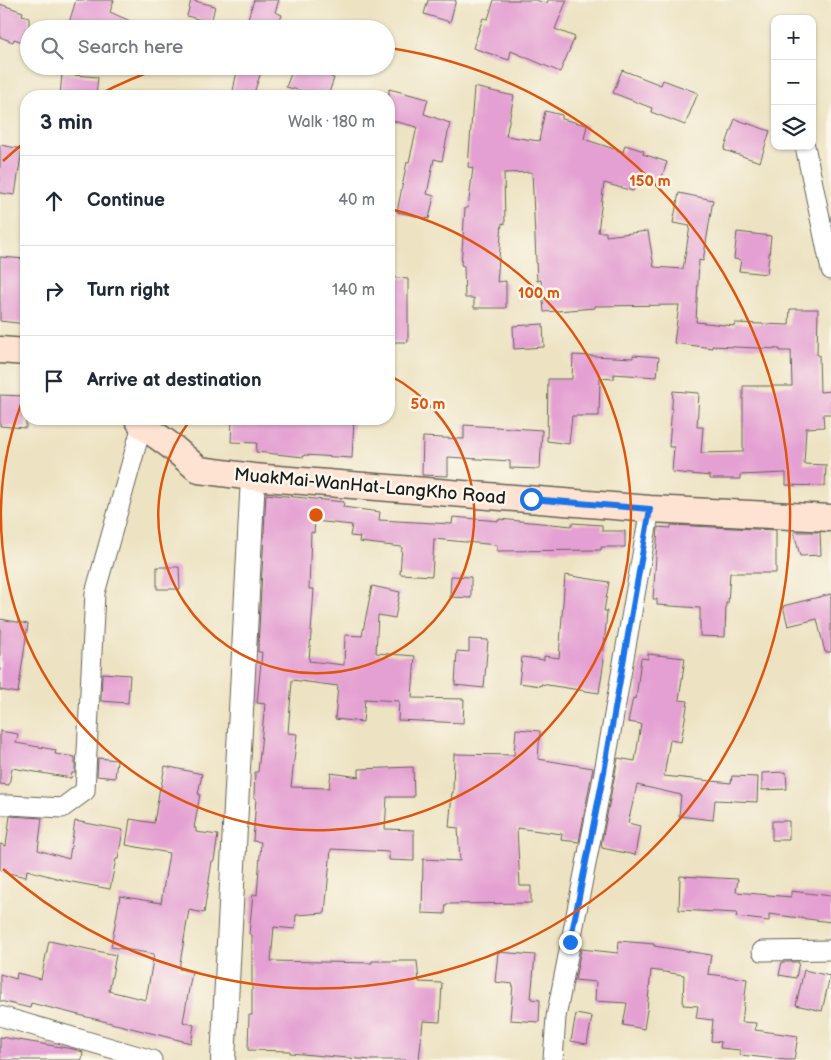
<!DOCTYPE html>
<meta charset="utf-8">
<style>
body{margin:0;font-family:"Balsamiq Sans",sans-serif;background:#f2f2f3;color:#1f2937}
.controls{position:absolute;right:15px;top:15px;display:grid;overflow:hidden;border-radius:10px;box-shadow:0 1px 4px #0004}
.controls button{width:45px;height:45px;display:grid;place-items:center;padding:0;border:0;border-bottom:1px solid #e0e1e3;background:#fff;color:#1f2937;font:25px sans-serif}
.stop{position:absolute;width:15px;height:15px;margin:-11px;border:4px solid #1a73e8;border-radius:50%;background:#fff}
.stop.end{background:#1a73e8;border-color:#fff;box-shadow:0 1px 5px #0008}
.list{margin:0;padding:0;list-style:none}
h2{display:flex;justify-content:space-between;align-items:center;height:65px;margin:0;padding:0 20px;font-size:21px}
h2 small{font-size:16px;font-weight:400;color:#747a83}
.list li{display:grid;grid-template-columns:32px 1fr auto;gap:15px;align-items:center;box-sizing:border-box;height:90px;padding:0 20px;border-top:1px solid #e0e1e3}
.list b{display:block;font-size:19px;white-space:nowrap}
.list em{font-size:16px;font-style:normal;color:#747a83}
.icon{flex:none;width:28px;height:28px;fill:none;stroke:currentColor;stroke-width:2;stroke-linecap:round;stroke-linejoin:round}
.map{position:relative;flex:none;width:831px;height:1060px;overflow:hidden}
.search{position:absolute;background:#fff;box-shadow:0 1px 4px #0004;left:20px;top:20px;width:375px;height:55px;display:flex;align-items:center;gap:12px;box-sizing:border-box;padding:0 18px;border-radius:28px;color:#747a83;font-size:19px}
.panel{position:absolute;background:#fff;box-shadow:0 1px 4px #0004;left:20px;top:90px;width:375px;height:335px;border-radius:20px}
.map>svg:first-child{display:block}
.building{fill:#e4a0d2}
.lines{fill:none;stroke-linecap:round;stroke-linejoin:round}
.minor-casing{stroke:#656256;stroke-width:21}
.tertiary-casing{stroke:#656256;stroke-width:26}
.secondary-casing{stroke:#656256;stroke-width:29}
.minor{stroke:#fff;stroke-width:19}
.tertiary{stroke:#fff;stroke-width:24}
.secondary{stroke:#fee3d2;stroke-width:26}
.route{stroke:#1a73e8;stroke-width:6}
.ring{fill:none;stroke:#de560d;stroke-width:2.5}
.labels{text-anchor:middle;stroke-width:5;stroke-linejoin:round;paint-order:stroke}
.street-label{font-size:18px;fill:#1c1c1c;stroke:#fbf7ec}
.centre{fill:#de560d;stroke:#fbf7ec;stroke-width:2.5}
.ring-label{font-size:15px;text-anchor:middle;font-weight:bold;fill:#de560d;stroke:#fbf7ec;stroke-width:5;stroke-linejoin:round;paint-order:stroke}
</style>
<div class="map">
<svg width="831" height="1060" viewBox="0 0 831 1060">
<rect width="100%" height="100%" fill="#fbf7ec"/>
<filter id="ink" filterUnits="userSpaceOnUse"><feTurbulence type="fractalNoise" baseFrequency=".02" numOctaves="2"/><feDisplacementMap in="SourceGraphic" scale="10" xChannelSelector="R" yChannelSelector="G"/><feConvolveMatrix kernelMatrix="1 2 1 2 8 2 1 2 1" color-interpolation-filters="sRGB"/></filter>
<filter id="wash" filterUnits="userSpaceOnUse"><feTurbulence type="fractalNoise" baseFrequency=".0096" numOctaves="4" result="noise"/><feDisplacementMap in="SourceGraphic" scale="20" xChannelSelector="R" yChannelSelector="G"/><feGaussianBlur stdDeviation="1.12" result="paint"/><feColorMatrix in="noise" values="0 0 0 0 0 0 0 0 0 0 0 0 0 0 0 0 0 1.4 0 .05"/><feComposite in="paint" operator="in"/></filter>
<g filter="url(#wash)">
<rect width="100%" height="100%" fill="#ede3c3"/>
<g id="blocks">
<path class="building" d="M76 0H114L110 12 148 29H67Z
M191 0 215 6 211 23 187 16Z
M254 0H279L275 12 282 15 277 29H260L246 24Z
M428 0H456L450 22 424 14Z
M494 0H535L547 3 548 0H567L555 29 575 37 560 72 511 51 509 60 473 48 483 18 488 19Z
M0 4 23 12 22 15 29 17V44L14 39 13 42 0 37Z
M238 66H263L253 96H232Z
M294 66H304L334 78 328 96H300L302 91 286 87Z
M622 70 661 85 663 80 698 93 685 125 651 112 652 108 613 93Z
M62 74 98 77 96 96H60Z
M474 87 514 96 506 136 539 141 545 111 562 115V119L587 125 584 139 623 152 625 145 644 151 643 154 667 162 660 183 637 176 633 191 604 183 598 232H606V236L648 231 654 267 683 269 690 226 673 223 679 193 713 200 703 261 699 260 696 322 735 326V323L789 325 790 309H818L817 355H819L820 392 831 391V414H823L824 427 806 428 804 464 826 465 825 486 786 485V473L740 475V479H710V476L672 472 674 447H669L673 391 699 393 697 427H703L701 453 743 452V386H792L791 351H780V349L712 346V348L674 343 679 305 595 306V308L544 312 541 280 537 281 532 172 504 173 505 224 502 223 497 282 506 281V308H474V298H465L464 266 461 265 465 208H468L473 168 468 167Z
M389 89 428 99 424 114 450 123 442 161 434 159 427 194 434 196 429 219 397 212 407 162H409L417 127 389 120Z
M735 119 770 131 760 162 724 150Z
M0 145 22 149 15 195 0 193Z
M737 232 771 236 767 274 739 271 741 260 734 259Z
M0 257 26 259V324L0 321Z
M389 277 408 279V342H389Z
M543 324 544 347 514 349 513 326Z
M573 355 633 358V355L659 357 657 377 614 374V379L600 378 599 416H572L569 444 547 441 548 379H572Z
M0 395 26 396V428L0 426Z
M232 419H354L352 458 304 455V457L256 452 257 443 231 442Z
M464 425 542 430 540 469 510 468V461L448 457V476L422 475 423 437 464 439Z
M266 494 344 502 343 507 380 512 379 520 452 524 453 517 499 521V519L572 526V523L602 525V531H625V547H601V550L497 551V545L434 539 432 576 400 574 402 547 359 542 360 537 350 536 352 525 315 521 314 533 311 532 309 589H314L309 661 344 665 345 635 362 636 372 586 400 592 395 618 378 615 376 653 415 656 412 698 464 699 463 723 398 720 399 701 365 699 363 722 335 719 338 686 292 680 288 733 297 734 291 787 329 788 331 773 359 777V769L413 767 414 797H387L385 829 414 830V861L389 860V852L331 849 325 913 296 915 295 929 274 927 271 961 372 963V961H417L419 982 442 983 440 1022 423 1021 419 1060H371L290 1053V1051L248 1050 249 1015H252V935L249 934 253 894 257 895 261 842 253 841 256 798H254L255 772H258L265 704 257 703 262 652H258V648Z
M671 525 776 530V573H730L728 603H726L725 637 700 636V608L657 605V599H653L658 527 671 528Z
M794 532H820L821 555 800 556Z
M157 567H179L180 589H157Z
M565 575 609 582 604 611H607L603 660H604L599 693 541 684V686L519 683 522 657 544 660V656L559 658Z
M451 576 471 577V598L450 597Z
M831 594V652H825L817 619 788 626 783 606Z
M0 619 28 624 18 693 0 690Z
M469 639 488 640 484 688 455 685 457 651 469 652Z
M648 654 685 658 679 700 688 701 681 742 670 740 664 776 731 783 732 776 758 777 757 802 715 800 713 820 679 816 681 795 637 785 628 823 640 826 635 855 602 848V846H601L618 758 635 761 641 724 628 722 633 698 636 699 641 658 648 659Z
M102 673 130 675 128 703 101 701Z
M516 729 540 731 538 759 593 768 579 842 561 840 562 834 517 828 520 886H531V903L446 904 445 914 422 913 423 859 460 861 458 828 449 827 452 793H453L454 754 514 755Z
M0 731 18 734 16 743 56 750 55 754 75 757V773H72L71 778 12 768 9 785 0 784Z
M98 758 117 760 115 778 97 776Z
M165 766 202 774 198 794H200L194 828H196V832L218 835 214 861H212L204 913 189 910 179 969 192 972 183 1022 194 1025 191 1043 31 1003 30 1008 0 1001V974L16 979 17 973 41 979 49 941 116 955 109 991 146 1000 154 954 111 947 120 896 161 903 169 853 126 845 130 819 154 823 160 787H161Z
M786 772 787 789 762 790V773Z
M10 816 42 818 38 850 69 859 75 821 123 830 118 859H116L110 889 67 881 27 870 26 877 0 871V844L6 846Z
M772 821H789V840H772Z
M680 876 738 879 736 892 791 897V891L831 896V922L769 914V921L736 917 737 913 679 910Z
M619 941 654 944V946L711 955 708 974 747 979 742 1022 756 1023 755 1030 798 1036 794 1060H785L740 1055V1050L720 1048 721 1042 711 1041 713 1020 696 1018 698 1006 683 1005 684 975 651 970 647 1010 644 1029 623 1025 627 1003 595 1001 596 982 575 980 581 949 618 953Z
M498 952 535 955 531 999 540 1000 539 1022 510 1020 513 984 495 982Z
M782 962H799L796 978 779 975Z
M804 970 830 976 822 1011 796 1005Z
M576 1014 592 1017 587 1044 571 1041Z
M0 1037 73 1049 83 1052 82 1060H0Z"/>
</g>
</g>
<g filter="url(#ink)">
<use href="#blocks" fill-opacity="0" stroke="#656256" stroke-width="1"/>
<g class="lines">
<g class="minor-casing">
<path id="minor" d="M805 146 831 270
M0 805H10L62 808 85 791 95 593 142 425
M762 951 831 950
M0 1016 152 1060
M553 1060 556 1017 604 772 650 509"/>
</g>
<g class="tertiary-casing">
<path id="tertiary" d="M223 1060 253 477"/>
</g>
<g class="secondary-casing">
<path id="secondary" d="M0 350 26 352
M138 419 142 425 171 446 199 470 253 477 650 509 831 518"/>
</g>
<use href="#minor" class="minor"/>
<use href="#tertiary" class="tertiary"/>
<use href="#secondary" class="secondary"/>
</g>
</g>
<g class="lines" filter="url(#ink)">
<path class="route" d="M531 499 650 509 604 772 570 942"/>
</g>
<g class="ring">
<path d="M389 375A158 158 0 1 1 191 419"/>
<path d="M390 209A315 315 0 1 1 26 392"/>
<path d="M3 161A473 473 0 0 1 25 142M98 95A473 473 0 0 1 166 66M390 48A473 473 0 1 1 3 869"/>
</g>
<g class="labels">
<g class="street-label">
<text transform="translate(370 486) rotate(5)" y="6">MuakMai-WanHat-LangKho Road</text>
</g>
</g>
<circle cx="316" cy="515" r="8" class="centre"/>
<g class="ring-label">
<text x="650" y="186">150 m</text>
<text x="539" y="298">100 m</text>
<text x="428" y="409">50 m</text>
</g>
</svg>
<div class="controls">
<button>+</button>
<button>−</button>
<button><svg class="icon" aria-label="layers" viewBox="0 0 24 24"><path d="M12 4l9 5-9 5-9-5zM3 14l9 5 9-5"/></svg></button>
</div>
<div class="stop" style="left:531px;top:499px"></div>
<div class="stop end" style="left:570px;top:942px"></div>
<div class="search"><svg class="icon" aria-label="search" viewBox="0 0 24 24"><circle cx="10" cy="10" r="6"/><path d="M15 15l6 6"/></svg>Search here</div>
<section class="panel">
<h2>3 min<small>Walk · 180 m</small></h2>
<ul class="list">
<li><svg class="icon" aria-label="ahead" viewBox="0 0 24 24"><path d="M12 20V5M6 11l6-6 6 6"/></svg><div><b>Continue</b></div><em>40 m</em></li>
<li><svg class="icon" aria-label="right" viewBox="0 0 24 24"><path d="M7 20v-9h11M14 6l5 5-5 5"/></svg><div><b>Turn right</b></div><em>140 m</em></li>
<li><svg class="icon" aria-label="arrive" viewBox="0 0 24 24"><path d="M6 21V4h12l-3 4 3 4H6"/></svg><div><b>Arrive at destination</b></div></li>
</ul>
</section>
</div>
